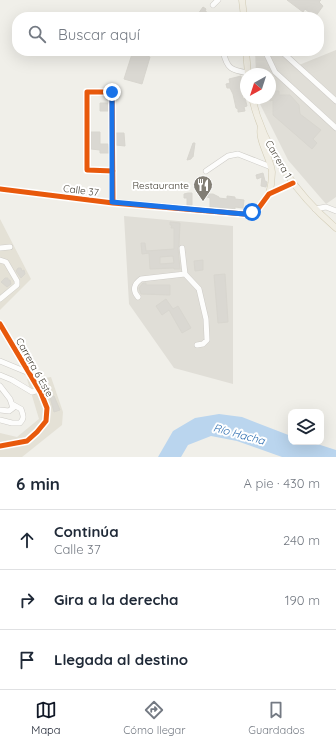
<!DOCTYPE html>
<html lang="es">
<meta charset="utf-8">
<style>
body{margin:0;font-family:Quicksand,sans-serif;background:#f2f2f3;color:#1f2937}
.controls{position:absolute;right:12px;bottom:12px;display:grid;overflow:hidden;border-radius:8px;box-shadow:0 4px 16px #0002}
.controls button{width:36px;height:36px;display:grid;place-items:center;padding:0;border:0;border-bottom:1px solid #e0e1e3;background:#fff;color:#1f2937;font:20px sans-serif}
.compass{position:absolute;left:240px;top:68px;width:36px;height:36px;border-radius:50%;background:#fff;box-shadow:0 4px 16px #0002;rotate:219deg}
.stop{position:absolute;width:12px;height:12px;margin:-9px;border:3px solid #1a73e8;border-radius:50%;background:#fff}
.stop.end{background:#1a73e8;border-color:#fff;box-shadow:0 1px 4px #0008}
.list{margin:0;padding:0;list-style:none}
h2{display:flex;justify-content:space-between;align-items:center;height:52px;margin:0;padding:0 16px;font-size:17px}
h2 small{font-size:13px;font-weight:400;color:#747a83}
.list li{display:grid;grid-template-columns:26px 1fr auto;gap:12px;align-items:center;box-sizing:border-box;height:60px;padding:0 16px;border-top:1px solid #e0e1e3}
.list b{display:block;font-size:15px;white-space:nowrap}
.list p{margin:0;font-size:13px;white-space:nowrap;color:#747a83}
.list em{font-size:13px;font-style:normal;color:#747a83}
.icon{flex:none;width:22px;height:22px;fill:none;stroke:currentColor;stroke-width:2;stroke-linecap:round;stroke-linejoin:round}
.map{position:relative;flex:none;width:336px;height:457px;overflow:hidden}
.search{position:absolute;background:#fff;box-shadow:0 4px 16px #0002;left:12px;right:12px;top:12px;height:44px;display:flex;align-items:center;gap:10px;box-sizing:border-box;padding:0 14px;border-radius:16px;color:#747a83;font-size:15px}
.sheet{height:232px;background:#fff}
nav{display:flex;justify-content:space-around;align-items:center;box-sizing:border-box;height:56px;border-top:1px solid #e0e1e3;background:#fff;font-size:11px;color:#747a83}
nav a{display:grid;justify-items:center;gap:2px}
nav .on{color:#111827}
.map>svg:first-child{display:block}
.residential{fill:#e4e1d6}
.industrial{fill:#e0ded7}
.water{fill:#bad5ee}
.building{fill:#dad8d2;stroke:#d8d6cf;fill-rule:evenodd}
.lines{fill:none;stroke-linecap:round;stroke-linejoin:round}
.minor-casing{stroke:#ceccc7;stroke-width:6}
.major-casing{stroke:#d2ccb6;stroke-width:7}
.minor{stroke:#fdfdfc;stroke-width:5}
.major{stroke:#f1eee4;stroke-width:6}
.cycleway-casing{stroke:#fff;stroke-width:8}
.cycleway{stroke:#e8590c;stroke-width:5}
.route{stroke:#1a73e8;stroke-width:5}
.labels{text-anchor:middle;stroke-width:4;stroke-linejoin:round;paint-order:stroke}
.street-label{font-size:10px;fill:#464136;stroke:#fff}
.poi-label{font-size:10px;fill:#464136;stroke:#fff;text-anchor:end}
.water-label{font-size:11px;font-style:italic;fill:#2f6fb1;stroke:#fff}
</style>
<div class="map">
<svg width="336" height="457" viewBox="0 0 336 457">
<rect width="100%" height="100%" fill="#f0efe9"/>
<path class="residential" d="M0 219 31 279 0 310Z
M51 377 63 412 62 425 22 457H0V433L17 437 39 419 27 379H38Z"/>
<path class="industrial" d="M336 50V197L326 204 288 160 257 98H270V74H256L255 51H284L299 65Z
M124 216 233 226V384L174 368 129 304Z"/>
<path class="water" d="M219 414 242 417 291 436V442H311L336 450V457H282L237 441 211 436 188 445 181 457H158L173 431 195 418Z"/>
<path class="building" d="M287 0H321L319 2 323 6 315 17 305 9 303 12Z
M203 7 206 9 205 11 215 17H202L198 14Z
M133 51 150 57 142 84 124 79Z
M241 76 243 99 245 98 247 106 244 107 245 111 238 112V109L236 108 233 94 230 88H227L226 84 230 83 229 79Z
M270 91H279V95H290L299 105 300 114 321 130 313 139 317 143 312 149 273 115V100L270 101Z
M100 103H108V111H100Z
M91 132H100V144H108L109 153H100V150L91 149Z
M116 133H124L125 146 116 145Z
M193 143H195L193 157H192L191 159 187 160Z
M263 173 265 181 267 182 266 187 261 186 262 177 257 179 256 175Z
M188 193H192V205H187V198H184V194Z
M208 194H213L219 197V198L227 199V196L235 197V199L244 200 243 208 235 207V209L210 207V198L207 197Z
M170 222 180 223 179 245 178 248 180 269H174V268L150 269 149 253 142 254 141 243H145L146 251 174 249V228H171L172 225H170ZM173 256 174 263 160 264V257Z
M203 260V270L195 271 194 261Z
M18 268H21L22 271 24 270 25 274 21 278 16 271Z
M225 274 228 322 218 323 214 275Z
M5 278H8V280H10L11 284 7 287 1 282Z
M143 283H146V285H170V295L141 294 139 288Z
M166 299 173 309 178 306 191 328 182 333 169 310 162 315 156 306Z
M54 396 60 410 54 412 50 397Z"/>
<g class="lines">
<g class="minor-casing">
<path id="minor" d="M213 5 218 0
M223 51C227 69 231 70 248 73
M265 51 275 72 336 128
M281 51 336 101
M206 171 228 156 238 154 271 167
M0 189 113 203 244 214 252 212 258 209 269 194 293 183
M113 203 112 92H87V170L113 171
M315 209 326 207 336 211
M0 248 10 247
M182 248 185 274 199 289 206 319 207 340 203 344 197 345
M0 260 6 262 17 281V285L0 299
M138 297C132 290 134 284 141 279L185 274
M0 324 41 393 47 408 46 421 37 432 27 441 0 446
M0 361 29 373
M0 375 12 380 32 392 39 390
M0 386 10 399 13 408 9 411 0 410
M0 420 12 423H20C25 418 23 415 21 409L12 404"/>
</g>
<g class="major-casing">
<path id="major" d="M242 0 244 17
M246 51 248 74
M252 98C264 149 296 194 336 228
M261 127C257 139 271 159 272 172 272 180 271 187 269 194"/>
</g>
<use href="#minor" class="minor"/>
<use href="#major" class="major"/>
<g class="cycleway-casing">
<path id="cycleway" d="M0 189 113 203 244 214 252 212 258 209 269 194 293 183
M113 203 112 92H87V170L113 171
M0 324 41 393 47 408 46 421 37 432 27 441 0 446"/>
</g>
<use href="#cycleway" class="cycleway"/>
</g>
<g class="lines">
<path class="route" d="M112 92V202L244 214 252 212"/>
</g>
<defs>
<g id="restaurant-pin" transform="scale(1)"><path d="M0 17L-7.5 6A9.5 9.5 0 1 1 7.5 6Z" fill="#827e75" stroke="#fff"/><path d="M-5-6h1v4h1v-4h1v4h1v-4h1v5L-1.5 .5V6h-2V.5L-5-1ZM5-6V6H3V1.5H1.5Q1.5-4 5-6Z" fill="#fff"/></g>
</defs>
<g fill-rule="evenodd">
<use href="#restaurant-pin" x="203" y="185"/>
</g>
<g class="labels">
<g class="street-label">
<text transform="translate(279 159) rotate(60)" y="4">Carrera 1</text>
<text transform="translate(81 190) rotate(7)" y="4">Calle 37</text>
<text transform="translate(35 367) rotate(61)" y="4">Carrera 6 Este</text>
</g>
<g class="poi-label">
<text x="189" y="189">Restaurante</text>
</g>
<g class="water-label">
<text transform="translate(239 434) rotate(15)" y="4">Río Hacha</text>
</g>
</g>
</svg>
<div class="controls">
<button><svg class="icon" aria-label="layers" viewBox="0 0 24 24"><path d="M12 4l9 5-9 5-9-5zM3 14l9 5 9-5"/></svg></button>
</div>
<svg class="compass" viewBox="-18 -18 36 36"><path d="M0-13l5 13h-10z" fill="#e53935"/><path d="M0 13l5-13h-10z" fill="#747a83"/></svg>
<div class="stop" style="left:252px;top:212px"></div>
<div class="stop end" style="left:112px;top:92px"></div>
<div class="search"><svg class="icon" aria-label="search" viewBox="0 0 24 24"><circle cx="10" cy="10" r="6"/><path d="M15 15l6 6"/></svg>Buscar aquí</div>
</div>
<section class="sheet">
<h2>6 min<small>A pie · 430 m</small></h2>
<ul class="list">
<li><svg class="icon" aria-label="ahead" viewBox="0 0 24 24"><path d="M12 20V5M6 11l6-6 6 6"/></svg><div><b>Continúa</b><p>Calle 37</p></div><em>240 m</em></li>
<li><svg class="icon" aria-label="right" viewBox="0 0 24 24"><path d="M7 20v-9h11M14 6l5 5-5 5"/></svg><div><b>Gira a la derecha</b></div><em>190 m</em></li>
<li><svg class="icon" aria-label="arrive" viewBox="0 0 24 24"><path d="M6 21V4h12l-3 4 3 4H6"/></svg><div><b>Llegada al destino</b></div></li>
</ul>
</section>
<nav>
<a class="on"><svg class="icon" aria-label="map" viewBox="0 0 24 24"><path d="M3 6l6-2 6 2 6-2v14l-6 2-6-2-6 2zM9 4v14M15 6v14"/></svg>Mapa</a>
<a><svg class="icon" aria-label="directions" viewBox="0 0 24 24"><path d="M12 3l9 9-9 9-9-9zM9 14v-3h6M13 9l2 2-2 2"/></svg>Cómo llegar</a>
<a><svg class="icon" aria-label="saved" viewBox="0 0 24 24"><path d="M7 4h10v16l-5-4-5 4z"/></svg>Guardados</a>
</nav>
